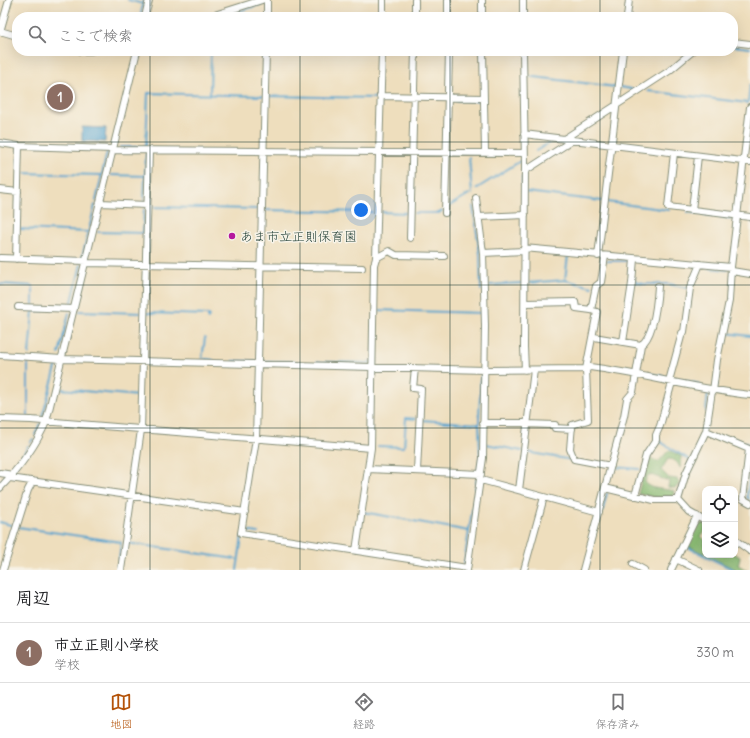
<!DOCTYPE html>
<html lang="ja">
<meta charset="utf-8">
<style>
body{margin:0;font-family:Delius,"Klee One",sans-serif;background:#f6f6f6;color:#202124}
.controls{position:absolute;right:12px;bottom:12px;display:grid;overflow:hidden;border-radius:8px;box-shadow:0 4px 16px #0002}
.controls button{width:36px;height:36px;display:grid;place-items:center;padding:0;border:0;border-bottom:1px solid #e0e0e0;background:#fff;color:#202124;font:20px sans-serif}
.you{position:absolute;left:361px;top:210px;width:14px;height:14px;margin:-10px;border:3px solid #fff;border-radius:50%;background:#1a73e8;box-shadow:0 0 0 6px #1a73e833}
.badge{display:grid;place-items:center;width:26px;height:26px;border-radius:50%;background:#b45309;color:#fff;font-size:13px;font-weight:700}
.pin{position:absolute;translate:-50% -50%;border:2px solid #fff;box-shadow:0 1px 4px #0006}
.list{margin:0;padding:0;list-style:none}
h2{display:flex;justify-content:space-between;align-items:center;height:52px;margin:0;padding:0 16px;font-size:17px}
h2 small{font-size:13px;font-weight:400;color:#757577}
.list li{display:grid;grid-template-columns:26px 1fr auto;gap:12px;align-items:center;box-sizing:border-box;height:60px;padding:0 16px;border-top:1px solid #e0e0e0}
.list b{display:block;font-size:15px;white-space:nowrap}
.list p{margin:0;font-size:13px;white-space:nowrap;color:#757577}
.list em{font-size:13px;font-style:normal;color:#757577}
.icon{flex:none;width:22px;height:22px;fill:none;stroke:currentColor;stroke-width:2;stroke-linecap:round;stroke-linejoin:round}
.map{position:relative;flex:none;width:750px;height:570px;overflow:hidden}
.search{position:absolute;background:#fff;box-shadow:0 4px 16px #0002;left:12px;right:12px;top:12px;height:44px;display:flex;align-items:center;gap:10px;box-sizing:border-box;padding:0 14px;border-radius:16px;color:#757577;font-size:15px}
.sheet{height:112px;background:#fff}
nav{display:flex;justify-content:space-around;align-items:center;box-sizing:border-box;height:56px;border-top:1px solid #e0e0e0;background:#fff;font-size:11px;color:#757577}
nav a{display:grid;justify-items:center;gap:2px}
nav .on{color:#b45309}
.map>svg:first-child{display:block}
.forest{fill:#8aba73;stroke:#547c54}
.water{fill:#55a3ce;stroke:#3a7081}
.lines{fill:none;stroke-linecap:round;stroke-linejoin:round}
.stream{stroke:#55a3ce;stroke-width:2}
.street-casing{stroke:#868e78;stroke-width:8}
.street{stroke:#fff;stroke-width:6}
.grid{fill:none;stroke:#1f3d34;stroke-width:1;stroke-opacity:0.55}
.poi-dot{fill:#b5179e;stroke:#f7f3e8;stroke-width:1.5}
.labels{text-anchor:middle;stroke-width:3;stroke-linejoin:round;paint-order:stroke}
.poi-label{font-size:13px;fill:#1f3d34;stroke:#f7f3e8;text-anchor:start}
</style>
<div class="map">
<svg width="750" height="570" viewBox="0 0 750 570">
<rect width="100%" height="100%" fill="#f7f3e8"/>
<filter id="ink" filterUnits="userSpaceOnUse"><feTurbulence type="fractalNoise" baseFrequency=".025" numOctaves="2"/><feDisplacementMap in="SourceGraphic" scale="8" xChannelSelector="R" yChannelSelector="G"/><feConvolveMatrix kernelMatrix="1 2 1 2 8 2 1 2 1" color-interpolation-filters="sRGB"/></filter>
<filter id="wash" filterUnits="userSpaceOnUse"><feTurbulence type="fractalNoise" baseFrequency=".012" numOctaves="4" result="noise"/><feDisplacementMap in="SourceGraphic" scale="16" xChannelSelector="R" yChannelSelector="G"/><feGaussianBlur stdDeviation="0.9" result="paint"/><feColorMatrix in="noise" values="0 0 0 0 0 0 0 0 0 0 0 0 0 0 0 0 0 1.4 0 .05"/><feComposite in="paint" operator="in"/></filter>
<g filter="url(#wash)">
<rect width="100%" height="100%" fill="#eedebd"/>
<path class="forest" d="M669 450 681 456V467L680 468C678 462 674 459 668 459L661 470 669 478 677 479 680 484 675 488 668 487 669 481 651 475 647 476 645 482C652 491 665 488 674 491V497L659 498 638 494 644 471H646L649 457 658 462Z
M705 523V532L701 536 705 540V554L686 545 695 527 697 525Z
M735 554 740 557 738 565 747 570H737L706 555Z"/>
<path class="water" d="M82 127 106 128 105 142 82 141Z"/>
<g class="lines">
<path class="stream" d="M128 0 143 4
M140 17 144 0
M221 17 265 3
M733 46 750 48
M526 76 616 87
M620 87 637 90
M648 91 748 103
M210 94 211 51
M267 96 378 98
M452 100 477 101
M748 103 750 85
M120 147H146L148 93 263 96
M536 151 552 141
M469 157 472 194
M21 173 102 175
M111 175 145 176
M522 184V177
M476 189 522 160V162
M526 192 602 201
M96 201 107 152
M144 201 146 154
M607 202 669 210
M473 206 480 254 481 290
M150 207 260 209
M448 207 469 194
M264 210 372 212
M381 212 408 213
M688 212 734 219
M414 213H439L442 211
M19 229 89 232
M98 232 143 233 144 209
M82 258 95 205
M607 261H630
M709 268 728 270
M565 280 568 255
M635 280V282L643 284H669L687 288 688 286
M527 283 565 280 592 287
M0 284 33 286V305
M490 285 523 283
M71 306 81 264
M376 310 482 313
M79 311 141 313
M147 313 209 315 208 319
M482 332V322
M724 341 726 333 750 336
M29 354 33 311H44
M59 354 69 313
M202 359 205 338
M205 359 213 360
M233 361H256
M260 361 300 362
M317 362 370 363V361
M651 374 667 377
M673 378 699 384
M717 386 719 363
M61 389 139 396
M706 411 708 393
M28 417V360
M42 418 57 364
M421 420 479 424
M35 435 40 424
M730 437 750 445
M659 441 690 460
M30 443 33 439
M486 444 522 451
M378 446 404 447 406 418 416 419
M654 449 659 441 658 437
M526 452 572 460
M20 460 28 446
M614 467 640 469
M478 470 480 457 479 418 481 375
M10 472 17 464
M0 483 6 476
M749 499 747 497 750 466
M363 512 469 531
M602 513 607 493
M0 522 14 526
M18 527 121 542 118 570
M246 531 258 533
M127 543 236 559
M685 546 734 570
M464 564 477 478
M237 570 242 536"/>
</g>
</g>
<g filter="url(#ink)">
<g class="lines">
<g class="street-casing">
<path id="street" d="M448 0V17
M482 0V17
M523 0V17
M145 17 149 0
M208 17 262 0
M267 17V0
M383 17V0
M415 17V0
M627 17 629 0
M0 31 17 36
M0 32 9 0
M733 42 750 44
M81 51H91
M266 51 256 439 241 533 467 568
M483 51 485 152
M523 51 525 164 524 347 525 370
M380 96 484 98
M524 134 750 162
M564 139 669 71 693 51
M0 143 19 146 113 149
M113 150 524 153
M674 153 668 207 750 217
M525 171 573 140
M0 190 18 192
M100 203 147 205
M692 210 698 156
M445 213 449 51
M478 217 525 215
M410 238 415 51
M524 248 731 267 729 301 717 360 713 391
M483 253 524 251
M598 256 623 51
M605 256 601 282 596 286 591 310 597 312 586 369 588 420 572 425 570 449 574 459 611 466
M0 258 86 261
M376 258 389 251 396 255 444 256
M16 259 19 146
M86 263 362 268
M731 267 750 107
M732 271 750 274
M525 303 575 302 576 308 591 310
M18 307 74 309
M623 342 632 283 634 259
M641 345C654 336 657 302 658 286
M0 355 62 359 485 370 586 369 590 367C644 374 696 389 750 395
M415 368 413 388 421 389 417 471
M669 381 682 333 684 332 690 288 700 264
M0 419 31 420 371 448
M483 423H527
M527 424 555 425V428L572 429
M706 431 749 449 743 499 750 503
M368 469 481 474
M0 473 13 475
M10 478 245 512
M481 480 599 512
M0 488C19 468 35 448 46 422L137 51
M605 488 654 500H678
M519 490 534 370
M635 496 646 455 656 440V435L660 426 672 382
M705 521 689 512 678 500 686 473 706 431 712 391
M735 540 750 551
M356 551 371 448 374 265 376 258 382 51
M676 559 699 570
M633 564 644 570
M3 570 28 490 33 481
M121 570 141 430 149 151
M467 570 483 458 485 326 483 253 476 198
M524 570 544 497
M583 570 624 416 627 399 633 392 641 345 594 337
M671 570 697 516"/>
</g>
<use href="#street" class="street"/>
</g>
</g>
<path class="grid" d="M150 0V17M300 0V17M450 0V17M600 0V17M150 51V570M300 51V570M450 51V570M600 51V570M0 142H750M0 285H750M0 428H750"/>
<circle class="poi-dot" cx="232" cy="236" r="4"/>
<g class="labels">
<g class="poi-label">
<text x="240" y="241">あま市立正則保育園</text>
</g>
</g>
</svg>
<div class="controls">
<button><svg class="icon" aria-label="locate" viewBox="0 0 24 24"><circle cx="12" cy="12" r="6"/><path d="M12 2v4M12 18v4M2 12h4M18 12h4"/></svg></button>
<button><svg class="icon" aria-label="layers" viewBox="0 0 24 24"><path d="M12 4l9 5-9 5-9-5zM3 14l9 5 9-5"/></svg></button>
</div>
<div class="you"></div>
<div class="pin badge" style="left:60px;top:97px;background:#8d6e63">1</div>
<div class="search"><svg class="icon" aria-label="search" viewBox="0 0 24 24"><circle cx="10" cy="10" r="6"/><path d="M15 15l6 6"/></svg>ここで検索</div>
</div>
<section class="sheet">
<h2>周辺<small></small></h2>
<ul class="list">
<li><span class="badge" style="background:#8d6e63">1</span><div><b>市立正則小学校</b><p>学校</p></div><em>330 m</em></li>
</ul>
</section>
<nav>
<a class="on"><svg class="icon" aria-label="map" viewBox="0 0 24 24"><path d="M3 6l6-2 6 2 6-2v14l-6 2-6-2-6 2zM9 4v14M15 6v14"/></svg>地図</a>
<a><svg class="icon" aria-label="directions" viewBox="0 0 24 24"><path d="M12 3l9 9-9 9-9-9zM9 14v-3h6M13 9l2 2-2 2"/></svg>経路</a>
<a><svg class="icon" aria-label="saved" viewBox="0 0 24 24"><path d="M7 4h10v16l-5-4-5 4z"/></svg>保存済み</a>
</nav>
